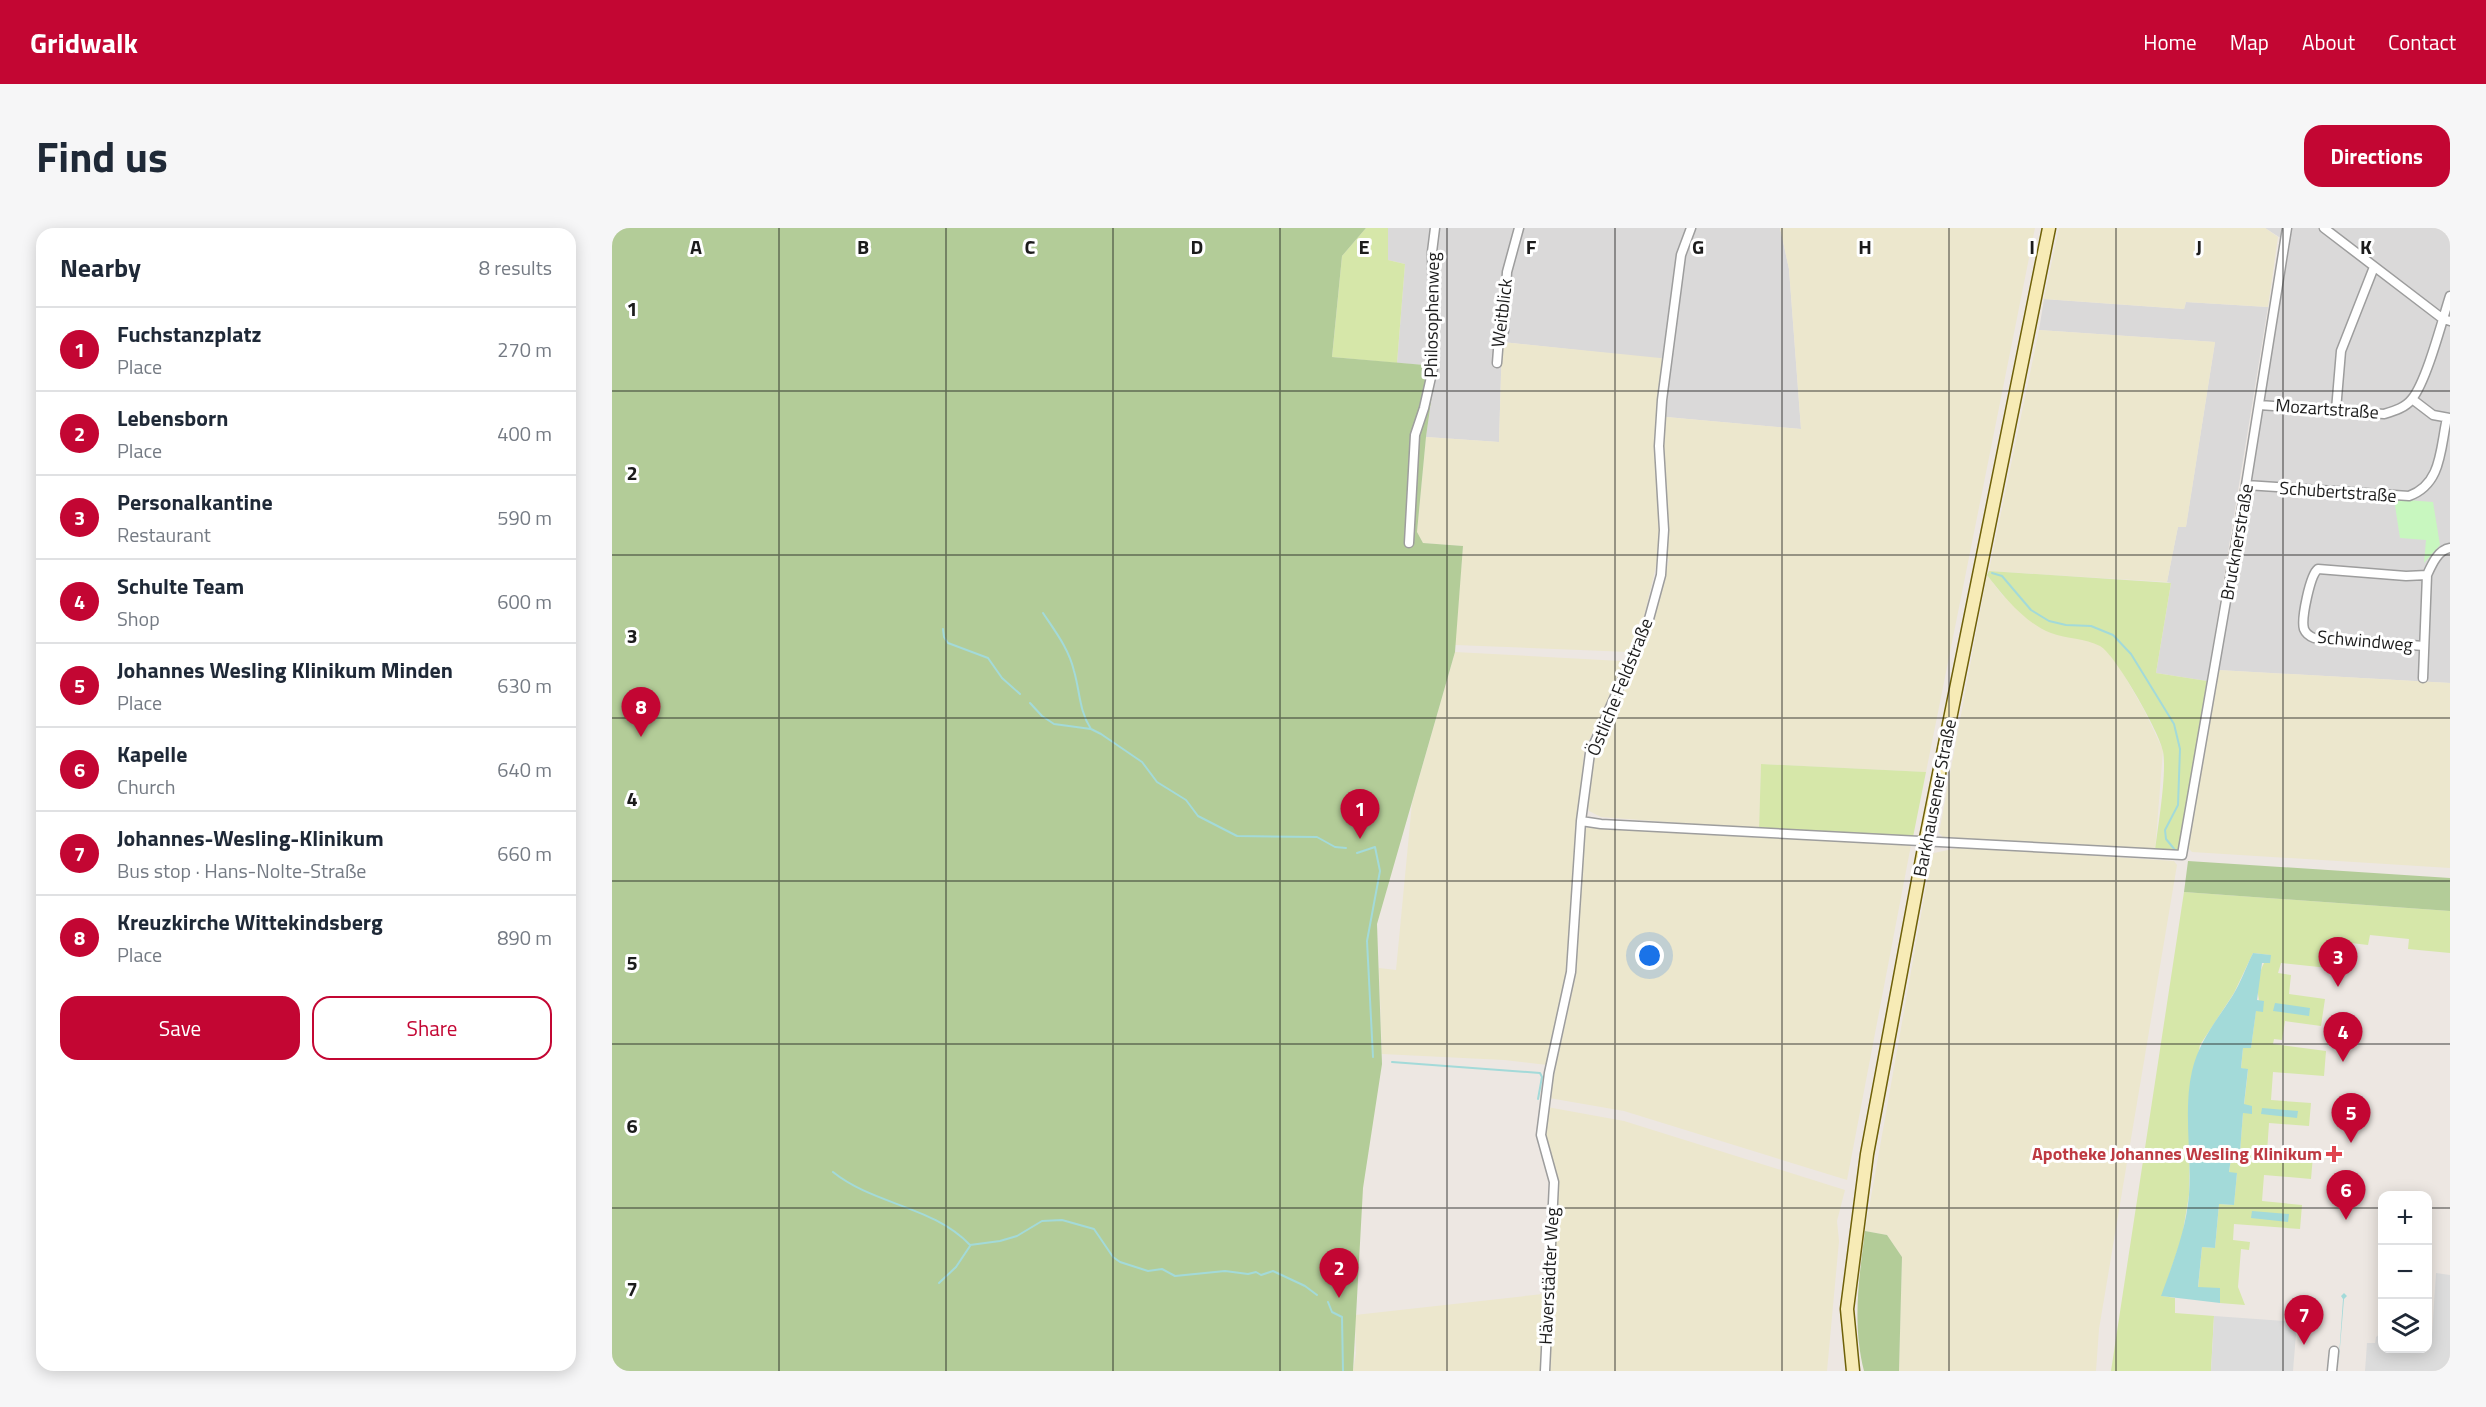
<!DOCTYPE html>
<meta charset="utf-8">
<style>
body{margin:0;font-family:"Titillium Web",sans-serif;background:#f6f6f7;color:#1f2937}
.controls{position:absolute;right:18px;bottom:18px;display:grid;overflow:hidden;border-radius:12px;box-shadow:0 3px 15px #0003}
.controls button{width:54px;height:54px;display:grid;place-items:center;padding:0;border:0;border-bottom:2px solid #e0e1e3;background:#fff;color:#1f2937;font:30px sans-serif}
.you{position:absolute;left:1038px;top:728px;width:21px;height:21px;margin:-15px;border:4px solid #fff;border-radius:50%;background:#1a73e8;box-shadow:0 0 0 9px #1a73e833}
.badge{display:grid;place-items:center;width:39px;height:39px;border-radius:50%;background:#c30633;color:#fff;font-size:20px;font-weight:700}
.pin{position:absolute;translate:-50% -50px;filter:drop-shadow(0 2px 3px #0008)}
.pin::after{content:'';position:absolute;top:32px;width:21px;height:18px;background:inherit;clip-path:polygon(0 0,100% 0,50% 100%)}
.list{margin:0;padding:0;list-style:none}
h2{display:flex;justify-content:space-between;align-items:center;height:78px;margin:0;padding:0 24px;font-size:26px}
h2 small{font-size:20px;font-weight:400;color:#747a83}
.list li{display:grid;grid-template-columns:39px 1fr auto;gap:18px;align-items:center;box-sizing:border-box;height:84px;padding:0 24px;border-top:2px solid #e0e1e3}
.list b{display:block;font-size:22px;white-space:nowrap}
.list p{margin:0;font-size:20px;white-space:nowrap;color:#747a83}
.list em{font-size:20px;font-style:normal;color:#747a83}
.actions{display:flex;gap:12px;padding:18px 24px}
.actions a{flex:1;padding:14px 0;border:2px solid #c30633;border-radius:18px;text-align:center;font-size:21px;color:#c30633}
.actions .main{background:#c30633;color:#fff}
.icon{flex:none;width:33px;height:33px;fill:none;stroke:currentColor;stroke-width:2;stroke-linecap:round;stroke-linejoin:round}
.map{position:relative;flex:none;width:1838px;height:1143px;overflow:hidden;border-radius:18px}
header{display:flex;align-items:center;gap:36px;box-sizing:border-box;height:84px;padding:0 30px;background:#c30633;color:#fff}
header strong{font-size:28px}
nav{display:flex;gap:33px;margin-inline-start:auto;font-size:21px}
.intro{display:flex;align-items:center;justify-content:space-between;box-sizing:border-box;height:144px;padding:0 36px}
h1{margin:0;font-size:42px}
.button{padding:15px 27px;border-radius:18px;background:#c30633;color:#fff;font-size:21px;font-weight:700}
main{display:flex;gap:36px;padding:0 36px}
aside{flex:1;background:#fff;border-radius:18px;box-shadow:0 3px 15px #0003}
.map>svg:first-child{display:block}
.residential{fill:#dad9d9}
.farmland{fill:#ece7cd}
.grass{fill:#d6e7a9}
.forest{fill:#b3cc98}
.park{fill:#c8f7bf}
.parking{fill:#dcdcdc}
.water{fill:#a3dad9}
.lines{fill:none;stroke-linecap:round;stroke-linejoin:round}
.stream{stroke:#a3dad9;stroke-width:2}
.street-casing{stroke:#9d9d9d;stroke-width:11}
.secondary-casing{stroke:#6f6108;stroke-width:15}
.street{stroke:#fff;stroke-width:8}
.secondary{stroke:#f7ebb6;stroke-width:12}
.grid{fill:none;stroke:#1c1c1c;stroke-width:1.5;stroke-opacity:0.55}
.health-dot{fill:#e0444e;stroke:#fff;stroke-width:2}
.labels{text-anchor:middle;stroke-width:6;stroke-linejoin:round;paint-order:stroke}
.street-label{font-size:18px;fill:#1c1c1c;stroke:#fff}
.health-label{font-size:18px;font-weight:bold;fill:#be3a42;stroke:#fff;text-anchor:end}
.grid-label{font-size:20px;text-anchor:middle;font-weight:bold;fill:#1c1c1c;stroke:#fff;stroke-width:6;stroke-linejoin:round;paint-order:stroke}
</style>
<header>
<strong>Gridwalk</strong>
<nav><a>Home</a><a>Map</a><a>About</a><a>Contact</a></nav>
</header>
<div class="intro"><h1>Find us</h1><a class="button">Directions</a></div>
<main>
<aside>
<h2>Nearby<small>8 results</small></h2>
<ul class="list">
<li><span class="badge">1</span><div><b>Fuchstanzplatz</b><p>Place</p></div><em>270 m</em></li>
<li><span class="badge">2</span><div><b>Lebensborn</b><p>Place</p></div><em>400 m</em></li>
<li><span class="badge">3</span><div><b>Personalkantine</b><p>Restaurant</p></div><em>590 m</em></li>
<li><span class="badge">4</span><div><b>Schulte Team</b><p>Shop</p></div><em>600 m</em></li>
<li><span class="badge">5</span><div><b>Johannes Wesling Klinikum Minden</b><p>Place</p></div><em>630 m</em></li>
<li><span class="badge">6</span><div><b>Kapelle</b><p>Church</p></div><em>640 m</em></li>
<li><span class="badge">7</span><div><b>Johannes-Wesling-Klinikum</b><p>Bus stop · Hans-Nolte-Straße</p></div><em>660 m</em></li>
<li><span class="badge">8</span><div><b>Kreuzkirche Wittekindsberg</b><p>Place</p></div><em>890 m</em></li>
</ul>
<div class="actions"><a class="main">Save</a><a>Share</a></div>
</aside>
<div class="map">
<svg width="1838" height="1143" viewBox="0 0 1838 1143">
<rect width="100%" height="100%" fill="#ede7e2"/>
<path class="residential" d="M776 0H1168L1177 41 1189 201 1054 189 1058 132 890 114 887 214 814 209 824 138 785 135 793 36 776 32Z
M1653 0H1838V455L1606 442 1678 16Z
M1432 71 1572 81 1574 74 1656 79 1595 453 1544 445 1559 355 1555 354 1566 298H1574L1603 114 1427 102Z"/>
<path class="farmland" d="M1168 0H1423L1314 544 1149 536 1147 601 989 589 977 583 975 573 981 525 1026 434 1042 392 1057 331 1046 330 1032 389 1017 424 843 417 851 318 811 315 805 304 814 209 887 214 890 114 1058 131 1054 189 1189 201 1177 41Z
M1447 0H1653L1666 9 1656 79 1574 74 1572 81 1432 71Z
M1427 102 1603 114 1574 299H1566L1555 354 1377 343Z
M1375 347 1391 368 1491 418 1509 442 1532 482 1551 522 1543 623 1331 609 1327 605Z
M843 424 1009 433 1013 436 972 523 957 743 935 837 892 832 770 826 767 740 784 742 800 575Z
M1606 442 1838 455V640L1580 624 1576 620Z
M976 599 1299 617 1235 952 1012 883 937 870 964 746 971 603Z
M1350 619 1562 633 1565 637 1487 1101 1484 1143H1287L1290 1029 1275 1007 1253 1003 1319 631 1322 625Z
M935 879 1012 893 1233 962 1225 993 1227 1013 1215 1143H938L944 947 934 918 932 900Z
M931 1066 929 1143H741L744 1125 743 1087Z"/>
<path class="grass" d="M754 0H776V32L793 36 785 135 720 129 730 28Z
M1377 343 1559 355 1544 445 1595 453 1568 621 1564 625 1543 623C1546 598 1555 546 1551 523 1548 505 1503 426 1488 418 1473 410 1455 411 1439 405 1413 395 1392 369 1375 347Z
M1149 536 1314 544 1301 609 1147 601Z
M1572 664 1838 683V725L1796 721 1797 711 1758 707 1756 717 1739 715 1735 742 1669 735 1666 745 1679 747 1677 766 1713 771 1709 798 1673 793 1670 812 1662 811 1661 816 1714 823 1712 848 1661 844 1659 872 1699 875 1697 898 1657 895 1655 924 1701 928 1699 951 1652 947 1650 973 1690 977 1688 1001 1622 996 1621 1012 1638 1014 1637 1022 1629 1021 1626 1059 1633 1077 1608 1075V1060H1586L1590 1019 1603 1020 1607 976 1622 977 1625 945H1617L1620 923H1628L1631 885H1640L1632 877 1636 842 1629 840 1631 820H1639L1644 782 1651 783C1642 767 1645 740 1658 727L1641 725 1622 765 1588 817 1576 878 1578 913 1577 967 1570 1009 1550 1068 1563 1070V1085L1602 1088 1599 1143H1499Z"/>
<path class="forest" d="M0 0H754L730 28 720 129 824 138 814 209 805 304 811 315 851 318 843 424 765 696 770 836 751 960 741 1143H0Z
M1576 633 1838 650V683L1572 664Z
M1253 1003 1275 1007 1290 1029 1287 1143H1252C1240 1095 1247 1051 1253 1003Z"/>
<path class="park" d="M1782 271 1821 274 1828 317 1812 335 1814 312 1788 310Z"/>
<path class="parking" d="M1824 1045 1838 1047V1143H1753L1755 1115H1763L1764 1109 1770 1104V1120H1816V1106H1820Z
M1602 1088 1685 1094 1681 1143H1599Z"/>
<path class="water" d="M1641 725 1659 727 1658 735H1650L1645 772 1652 773 1651 784 1644 783 1639 820H1631L1629 840 1636 841 1632 876 1640 878V886L1631 885 1628 924H1620L1617 944 1625 945 1622 977 1607 976 1603 1020 1590 1019 1586 1059 1608 1060V1075L1549 1068C1561 1035 1574 1002 1577 967 1580 926 1571 883 1580 843 1587 813 1605 792 1621 767 1629 754 1634 739 1641 725Z
M1663 775 1698 780 1697 788 1661 783Z
M1650 880 1686 883 1685 890 1649 886Z
M1640 983 1677 986 1676 994 1639 990Z
M1732 1065 1735 1068 1732 1071 1726 1143 1731 1071 1729 1068Z"/>
<g class="lines">
<path class="stream" d="M1380 345 1390 348 1419 382 1437 393 1454 397 1479 398 1501 407 1519 426 1562 496 1568 521 1566 577 1553 602 1554 611 1563 622
M431 385C443 403 457 421 462 443 468 463 467 483 479 501
M331 401 332 409 336 415 376 430 390 450 408 466
M418 475 430 488 442 496 479 501 489 506 530 534 545 554 574 572 586 588 625 608 705 609 723 619 734 620
M745 625 763 619 768 643 755 713 761 829
M780 834 928 845 930 849 926 871
M221 944C262 977 321 978 358 1017L388 1013 405 1008 430 993 450 992 482 1001 501 1029 508 1034 536 1043 550 1041 563 1048 613 1043 636 1046 644 1044 649 1047 661 1043 693 1058 705 1067
M327 1055 344 1039 358 1018
M716 1074 720 1084 730 1089 731 1143"/>
<g class="street-casing">
<path id="street" d="M1712 0 1831 91 1838 93
M885 135 887 109 892 103 895 44 907 0
M1800 171 1821 187 1838 190
M1647 177 1772 186C1782 183 1793 180 1800 171 1815 152 1830 93 1838 68
M1724 182 1729 123 1762 39
M1634 257 1797 268C1830 256 1828 221 1835 190
M797 315 803 207 812 180 822 136 820 24 823 0
M1812 418 1702 410C1697 408 1694 406 1692 401 1689 391 1698 347 1706 341L1794 348 1815 347
M1811 450 1815 347C1820 336 1826 322 1838 320
M969 593 989 596 1570 627 1634 257 1675 0
M933 1143 942 954 929 907 937 845 959 744 969 593 978 525 1037 391 1049 347 1052 302 1047 218 1050 172 1069 27 1079 0
M1720 1143 1722 1123"/>
</g>
<g class="secondary-casing">
<path id="secondary" d="M1241 1143 1235 1081 1255 926 1313 615 1437 0"/>
</g>
<use href="#street" class="street"/>
<use href="#secondary" class="secondary"/>
</g>
<path class="grid" d="M167 0V1143M334 0V1143M501 0V1143M668 0V1143M835 0V1143M1003 0V1143M1170 0V1143M1337 0V1143M1504 0V1143M1671 0V1143M0 163H1838M0 327H1838M0 490H1838M0 653H1838M0 816H1838M0 980H1770M1816 980H1838"/>
<path class="health-dot" d="M1719 917h6v6h6v6h-6v6h-6v-6h-6v-6h6z"/>
<g class="labels">
<g class="street-label">
<text transform="translate(890 85) rotate(-83)" y="6">Weitblick</text>
<text transform="translate(820 87) rotate(-89)" y="6">Philosophenweg</text>
<text transform="translate(1715 181) rotate(4)" y="6">Mozartstraße</text>
<text transform="translate(1726 264) rotate(4)" y="6">Schubertstraße</text>
<text transform="translate(1625 314) rotate(-80)" y="6">Brucknerstraße</text>
<text transform="translate(1753 413) rotate(5)" y="6">Schwindweg</text>
<text transform="translate(1008 459) rotate(-68)" y="6">Östliche Feldstraße</text>
<text transform="translate(1323 570) rotate(-79)" y="6">Barkhausener Straße</text>
<text transform="translate(937 1048) rotate(-87)" y="6">Häverstädter Weg</text>
</g>
<g class="health-label">
<text x="1710" y="932">Apotheke Johannes Wesling Klinikum</text>
</g>
</g>
<g class="grid-label">
<text x="84" y="26">A</text>
<text x="251" y="26">B</text>
<text x="418" y="26">C</text>
<text x="585" y="26">D</text>
<text x="752" y="26">E</text>
<text x="919" y="26">F</text>
<text x="1086" y="26">G</text>
<text x="1253" y="26">H</text>
<text x="1420" y="26">I</text>
<text x="1587" y="26">J</text>
<text x="1754" y="26">K</text>
<text x="20" y="88">1</text>
<text x="20" y="252">2</text>
<text x="20" y="415">3</text>
<text x="20" y="578">4</text>
<text x="20" y="742">5</text>
<text x="20" y="905">6</text>
<text x="20" y="1068">7</text>
</g>
</svg>
<div class="controls">
<button>+</button>
<button>−</button>
<button><svg class="icon" aria-label="layers" viewBox="0 0 24 24"><path d="M12 4l9 5-9 5-9-5zM3 14l9 5 9-5"/></svg></button>
</div>
<div class="you"></div>
<div class="pin badge" style="left:748px;top:611px">1</div>
<div class="pin badge" style="left:727px;top:1070px">2</div>
<div class="pin badge" style="left:1726px;top:759px">3</div>
<div class="pin badge" style="left:1731px;top:834px">4</div>
<div class="pin badge" style="left:1739px;top:915px">5</div>
<div class="pin badge" style="left:1734px;top:992px">6</div>
<div class="pin badge" style="left:1692px;top:1117px">7</div>
<div class="pin badge" style="left:29px;top:509px">8</div>
</div>
</main>
